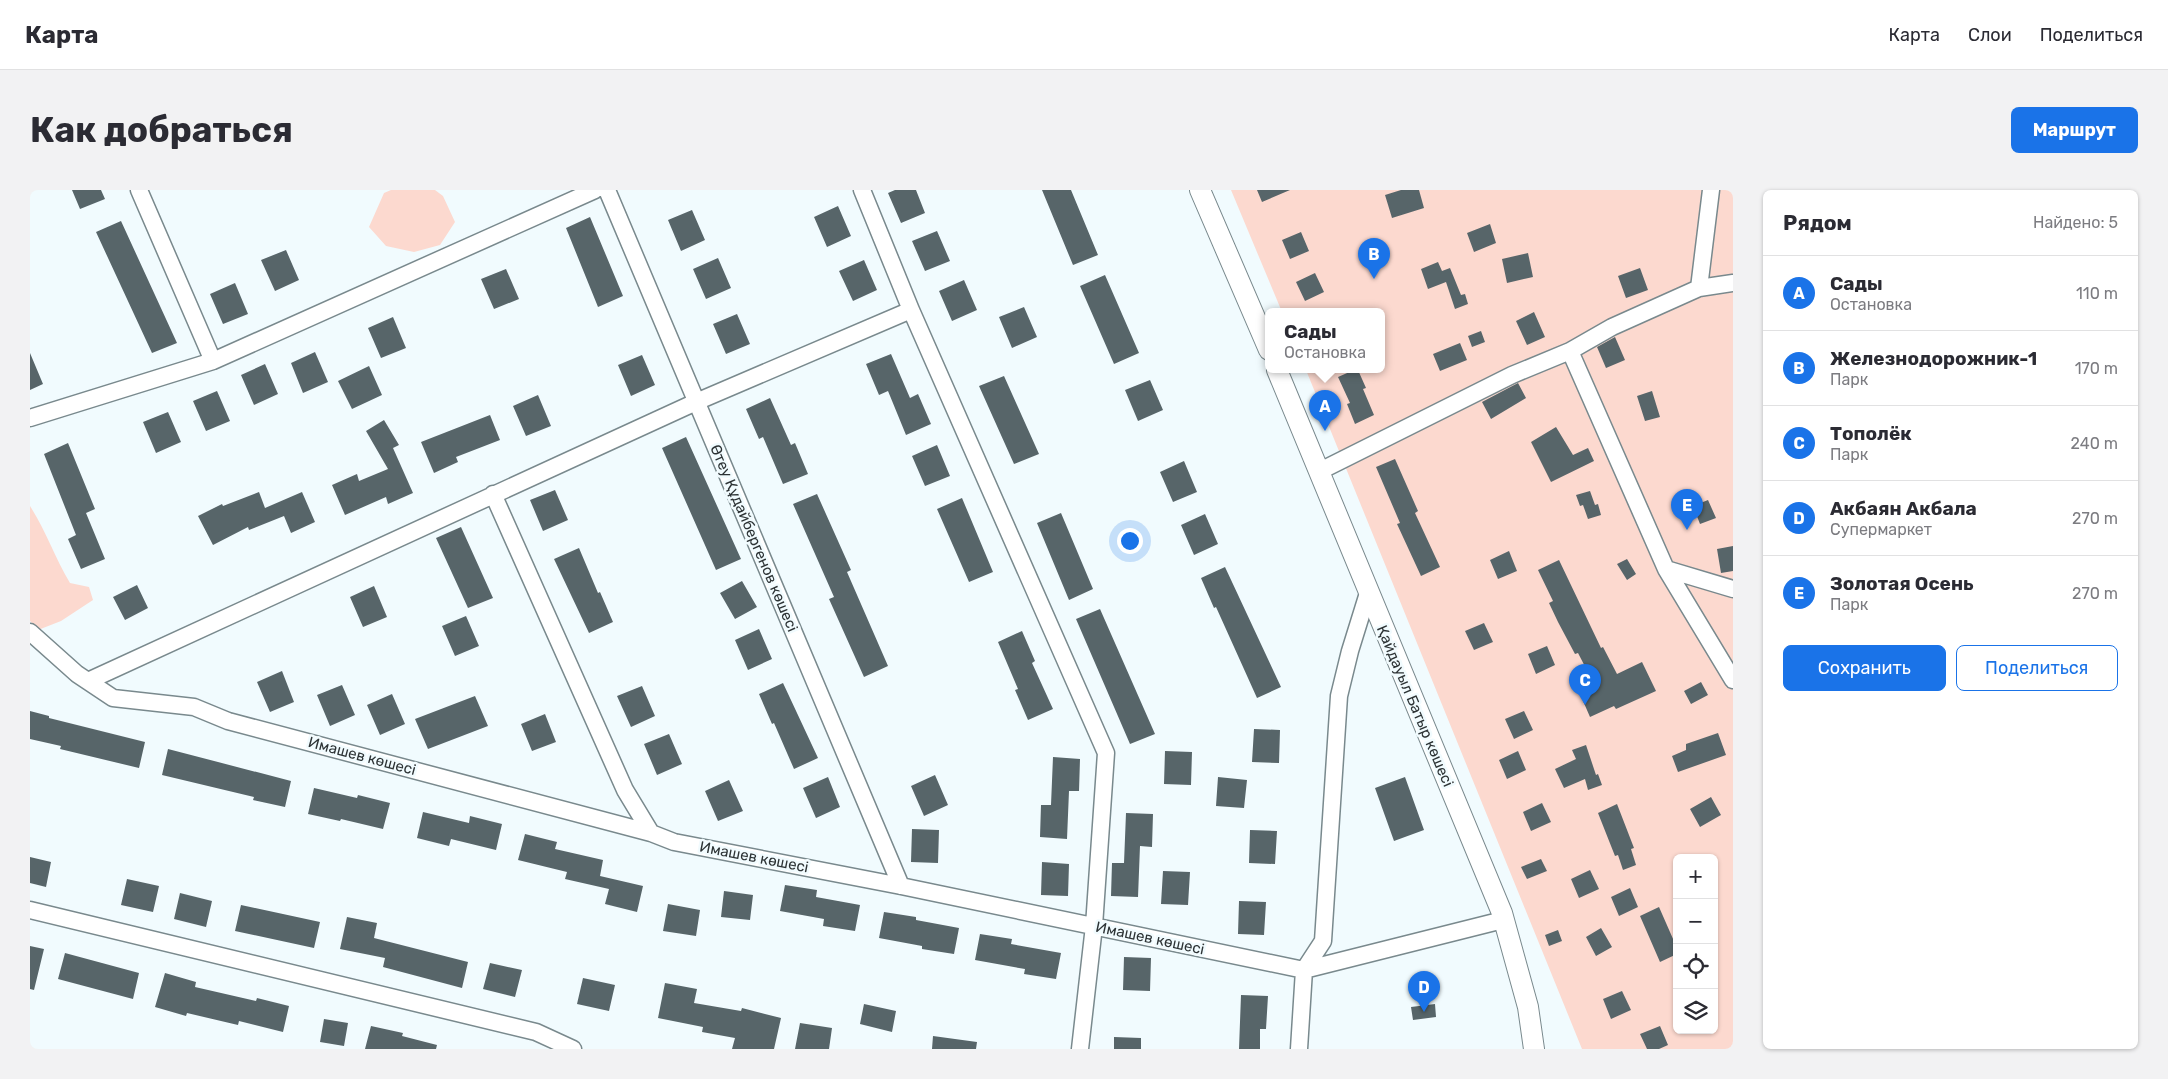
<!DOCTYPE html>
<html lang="ru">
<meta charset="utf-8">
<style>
body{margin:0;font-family:Rubik,sans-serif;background:#f2f2f3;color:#2b2b33}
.controls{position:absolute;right:15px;bottom:15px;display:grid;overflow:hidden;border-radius:8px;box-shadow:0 1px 4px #0004}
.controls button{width:45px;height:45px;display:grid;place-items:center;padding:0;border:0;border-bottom:1px solid #e1e1e2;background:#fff;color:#2b2b33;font:25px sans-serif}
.you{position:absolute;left:1099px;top:350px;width:18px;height:18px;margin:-12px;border:4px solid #fff;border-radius:50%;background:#1a73e8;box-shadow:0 0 0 8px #1a73e833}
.badge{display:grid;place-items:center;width:32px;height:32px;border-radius:50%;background:#1a73e8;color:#fff;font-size:16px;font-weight:700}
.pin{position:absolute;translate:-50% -41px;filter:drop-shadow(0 1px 2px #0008)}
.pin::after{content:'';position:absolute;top:26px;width:18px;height:15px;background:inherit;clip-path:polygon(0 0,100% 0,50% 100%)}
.popup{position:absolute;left:1235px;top:118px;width:120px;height:65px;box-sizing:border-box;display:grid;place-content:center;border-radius:8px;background:#fff;filter:drop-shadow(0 1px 4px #0005);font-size:16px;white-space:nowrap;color:#7c7c81}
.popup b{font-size:19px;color:#2b2b33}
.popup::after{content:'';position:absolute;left:50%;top:100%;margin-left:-10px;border:10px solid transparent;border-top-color:#fff}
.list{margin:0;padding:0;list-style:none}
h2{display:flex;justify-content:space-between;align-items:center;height:65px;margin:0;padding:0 20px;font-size:21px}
h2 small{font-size:16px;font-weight:400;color:#7c7c81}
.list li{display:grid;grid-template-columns:32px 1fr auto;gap:15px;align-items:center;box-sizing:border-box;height:75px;padding:0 20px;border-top:1px solid #e1e1e2}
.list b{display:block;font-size:19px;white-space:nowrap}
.list p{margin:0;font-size:16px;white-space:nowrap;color:#7c7c81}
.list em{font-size:16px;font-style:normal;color:#7c7c81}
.actions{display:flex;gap:10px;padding:15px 20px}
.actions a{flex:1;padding:11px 0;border:1px solid #1a73e8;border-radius:8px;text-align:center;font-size:18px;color:#1a73e8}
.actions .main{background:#1a73e8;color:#fff}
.icon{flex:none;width:28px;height:28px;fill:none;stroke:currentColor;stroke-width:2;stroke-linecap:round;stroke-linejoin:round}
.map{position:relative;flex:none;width:1703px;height:859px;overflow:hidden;border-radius:8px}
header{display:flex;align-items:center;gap:30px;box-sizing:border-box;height:70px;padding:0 25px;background:#fff;border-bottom:1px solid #e1e1e2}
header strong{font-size:24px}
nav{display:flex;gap:28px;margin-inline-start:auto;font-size:18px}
.intro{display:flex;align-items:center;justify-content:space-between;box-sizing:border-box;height:120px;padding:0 30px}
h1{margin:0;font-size:35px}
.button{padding:12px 22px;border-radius:8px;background:#1a73e8;color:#fff;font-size:18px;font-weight:700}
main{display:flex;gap:30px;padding:0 30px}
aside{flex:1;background:#fff;border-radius:8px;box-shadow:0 1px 4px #0004}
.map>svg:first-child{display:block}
.green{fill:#fcd9cf;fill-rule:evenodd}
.building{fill:#576569}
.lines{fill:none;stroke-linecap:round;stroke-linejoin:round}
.minor-casing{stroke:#79898d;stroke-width:19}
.tertiary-casing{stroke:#79898d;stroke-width:22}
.minor{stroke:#fff;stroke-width:16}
.tertiary{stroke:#fff;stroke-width:20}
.labels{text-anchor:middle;stroke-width:5;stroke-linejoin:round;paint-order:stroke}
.street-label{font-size:15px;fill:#2d3335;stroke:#f1fbfe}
</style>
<header>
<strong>Карта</strong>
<nav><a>Карта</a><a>Слои</a><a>Поделиться</a></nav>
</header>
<div class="intro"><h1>Как добраться</h1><a class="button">Маршрут</a></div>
<main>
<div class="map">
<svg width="1703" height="859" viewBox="0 0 1703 859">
<rect width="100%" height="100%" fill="#f1fbfe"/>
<path class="green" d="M361 0H405L413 6 425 32 410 55 384 62 356 56 339 37 354 3Z
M1201 0H1703V859H1552L1276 180H1351V122H1252ZM1647 668H1684V840H1647Z
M0 316C16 341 25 368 40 393L59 397 63 410 31 431 8 440 0 431Z"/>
<path class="building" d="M42 0H71L75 9 50 19Z
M865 0H886L895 23 871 33 858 3Z
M1012 0H1041L1068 65 1043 75Z
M1227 0H1260L1232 12Z
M1371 0H1389L1394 18 1362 28 1355 5Z
M808 16 821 46 797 57 784 27Z
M662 20 675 50 651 61 638 30Z
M560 27 593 106 568 117 536 38Z
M91 31 147 153 122 163 66 42Z
M1460 34 1466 53 1444 62 1437 43Z
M907 41 920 71 895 81 882 51Z
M1271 42 1279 61 1260 69 1252 50Z
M256 60 269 90 245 101 231 70Z
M1498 63 1503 87 1477 93 1472 69Z
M688 68 701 98 676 109 663 79Z
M834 70 847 100 823 111 809 81Z
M1408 72 1412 81 1420 78 1431 105 1435 104 1438 114 1425 119 1416 92 1398 99 1391 79Z
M1610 78 1618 100 1596 108 1588 86Z
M476 79 489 109 464 119 451 89Z
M1285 83 1294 102 1275 111 1266 92Z
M1075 85 1109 163 1084 174 1050 96Z
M934 90 947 120 922 131 909 101Z
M205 93 218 124 193 134 180 104Z
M994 117 1007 147 982 158 969 127Z
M1504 122 1515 147 1497 155 1486 131Z
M707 124 720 154 696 164 683 134Z
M363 127 376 158 351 168 338 138Z
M1451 141 1455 152 1442 157 1438 146Z
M1585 147 1595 170 1576 178 1567 157Z
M1430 153 1437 170 1410 181 1403 164Z
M285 162 298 192 273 203 261 173Z
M0 163 13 194 0 200Z
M861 164 880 208 888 204 901 234 876 245 858 201 849 205 836 174Z
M612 165 625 195 601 206 588 175Z
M235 174 248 204 224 215 211 185Z
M339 176 352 205 322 219 308 191Z
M1324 180H1328L1336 198 1333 199 1344 225 1325 234 1317 214 1320 213 1308 187Z
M974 186 1009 264 984 274 949 196Z
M1120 190 1133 220 1108 231 1095 200Z
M1488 193 1496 208 1461 229 1452 212Z
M187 201 200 231 176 241 163 211Z
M1622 201 1630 227 1615 231 1607 206Z
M508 205 521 236 496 246 483 216Z
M740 208 761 255 765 253 778 284 753 294 733 247 729 249 716 219Z
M138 222 151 252 126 263 113 232Z
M460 225 470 250 426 267 428 272 404 283 391 252Z
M354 230 369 255 363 258 383 303 358 314 356 307 315 325 302 295 327 284 329 291 358 279 336 241Z
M1526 237 1543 265 1558 258 1564 271 1521 292 1501 252Z
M656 247 711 369 686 380 632 258Z
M38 253 65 319 56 323 75 369 51 379 38 349 46 345 14 264Z
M907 255 920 286 895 296 882 266Z
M1365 269 1388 321 1385 323 1410 377 1391 386 1367 334 1370 333 1346 277Z
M1154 271 1167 302 1143 312 1130 282Z
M525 300 538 330 513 341 500 310Z
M1560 301 1565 315 1568 314 1571 325 1558 329 1553 315 1550 316 1546 305Z
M229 302 235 318 272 302 285 332 261 343 254 326 219 340 218 337 183 355 168 326 192 314 193 316Z
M787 304 821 380 817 382 858 476 834 487 799 409 804 407 763 314Z
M932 308 963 382 939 392 907 319Z
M1678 310 1686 328 1670 334 1663 316Z
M1031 323 1063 399 1039 410 1007 333Z
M1175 324 1188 354 1164 365 1151 335Z
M431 337 463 408 438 418 406 348Z
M1703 356V381L1691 383 1687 359Z
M549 358 568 403 570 402 583 432 559 443 524 369Z
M1479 361 1487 381 1468 389 1460 370Z
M1597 369 1606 384 1597 390 1587 374Z
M1529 370 1571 458 1573 457 1587 484 1612 472 1626 501 1586 519 1584 516 1560 527 1547 497 1562 490 1548 463 1545 464 1528 432 1519 413 1523 411 1508 380Z
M1195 377 1251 497 1227 508 1186 417 1184 418 1171 388Z
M712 391 727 417 705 429 690 403Z
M107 395 118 418 95 430 83 407Z
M344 396 357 427 333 437 320 407Z
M1070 419 1125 544 1100 554 1046 429Z
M436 426 449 456 425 466 412 436Z
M1454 433 1463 452 1444 460 1435 441Z
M729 439 742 469 718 480 705 450Z
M992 441 1005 471 1002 473 1023 519 998 530 985 500 988 499 968 452Z
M1517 456 1525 475 1506 484 1498 464Z
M252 481 264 512 240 522 227 492Z
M1671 492 1678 505 1661 514 1654 501Z
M753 493 788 568 764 579 744 533 742 534 729 504Z
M312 495 325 525 300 536 287 505Z
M612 496 625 526 601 537 587 506Z
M362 504 375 534 350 545 337 515Z
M445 506 458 536 398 559 385 529Z
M0 521 19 526V528L115 552 109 578 30 559 31 556 0 549Z
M1494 521 1503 540 1484 549 1475 529Z
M515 524 526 552 502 561 491 534Z
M1224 539 1250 540 1249 573 1222 572Z
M1688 543 1696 565 1648 582 1642 566 1656 560V554Z
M639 544 652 574 627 585 614 554Z
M1556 555 1566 585 1568 584 1572 595 1558 600 1555 589 1534 598 1525 579 1546 569 1542 560Z
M138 559 261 591 255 617 223 610 224 607 132 585Z
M1135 561 1162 562 1161 595 1134 594Z
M1488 561 1496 580 1477 589 1469 570Z
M1023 567 1050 569 1049 601H1039L1037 649 1010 647 1011 615H1021Z
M905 585 918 615 894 626 881 596Z
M798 587 810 617 786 628 773 598Z
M1188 587 1217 590 1214 618 1186 616Z
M1375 587 1394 640 1364 651 1345 598Z
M699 590 713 621 688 631 675 601Z
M284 598 327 608 328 605 360 613 353 639 311 629 310 631 278 624Z
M1681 607 1691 625 1670 637 1660 619Z
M1512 613 1521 632 1501 641 1493 622Z
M1587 614 1604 658 1601 659 1606 675 1593 680 1588 665 1585 666 1568 623Z
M393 622 439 633 440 626 472 634 466 660 421 649 419 656 387 648Z
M1096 623 1123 624 1122 657 1110 656 1108 707 1081 706 1082 673H1094Z
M882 639 909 640 908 673 881 672Z
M1220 640 1247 641 1245 674 1219 673Z
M495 644 527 652 525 659 573 670 570 686 613 696 607 722 575 714 579 699 535 689 537 682 488 670Z
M0 667 21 672 16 697 0 693Z
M1511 669 1517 681 1497 689 1491 677Z
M1012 672 1039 674 1038 706 1011 705Z
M1560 680 1569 699 1549 708 1541 689Z
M1133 681 1160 682 1158 715 1131 714Z
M97 689 129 696 123 722 91 715Z
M755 695 787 700 786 707 830 715 825 741 793 736 794 729 750 721Z
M1600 698 1608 717 1589 726 1581 707Z
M694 701 723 705 720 730 691 727Z
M150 703 182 711 176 737 144 729Z
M1209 711 1236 712 1234 745 1208 744Z
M638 714 670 720 666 746 633 741Z
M211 715 290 732 284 758 205 741Z
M1629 717 1647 758V764L1630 772 1610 726Z
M854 722 886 727V730L929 738 924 764 892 759V756L849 748Z
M317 727 347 733 344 748 438 772 432 798 353 777 355 768 310 759Z
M1571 738 1582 757 1566 766 1556 747Z
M1528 740 1532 751 1519 756 1515 745Z
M950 744 982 749 981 754 1031 763 1026 789 994 784 995 779 945 770Z
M0 756 14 759 4 800 0 799Z
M35 763 109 783 103 809 28 789Z
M1094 767 1121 768 1120 801 1093 800Z
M460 773 492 780 485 807 453 799Z
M135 783 166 792 165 797 226 811 227 808 259 816 253 842 209 831 208 835 157 823 156 826 125 817Z
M553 788 585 795 579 821 547 814Z
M635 793 667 799 664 813 711 821 712 818 751 828 744 859H702L705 848 672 842 673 837 628 828Z
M1592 801 1601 820 1581 829 1573 809Z
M1211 805 1238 806 1236 839H1230V859H1209Z
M834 814 866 821 862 842 830 834Z
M1405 814 1406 827 1383 830 1381 817Z
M294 829 318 833 314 856 290 852Z
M770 833 802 838 799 859H765Z
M341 836 373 843 372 846 407 855 406 859H335Z
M1630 836 1638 855 1629 859H1617L1610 844Z
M903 846 947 852 946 859H902Z
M1084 847 1111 848V859H1084Z"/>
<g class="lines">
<g class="minor-casing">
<path id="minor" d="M109 0 183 171
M577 0 871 696
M832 0 881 120 1076 563 1064 736 1050 859
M1669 98 1681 0
M1540 161 1636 379 1703 490
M0 228 183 171 565 0
M1290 281 1482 185 1540 161 1582 137 1669 98 1703 93
M463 304 595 600 621 643
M1636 379 1703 399
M0 442 47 484 83 508 164 517 198 531 621 643 644 652 871 696 1274 780 1473 730
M58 491 666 212 881 120
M0 720 506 842 543 859
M1269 859 1274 780 1293 751 1309 506 1320 461 1338 403"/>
</g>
<g class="tertiary-casing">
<path id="tertiary" d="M1170 0 1239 160
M1247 180 1472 723 1498 817 1504 859"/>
</g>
<use href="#minor" class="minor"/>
<use href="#tertiary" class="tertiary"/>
</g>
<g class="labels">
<g class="street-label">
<text transform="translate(724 348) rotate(67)" y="5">Өтеу Құдайбергенов көшесі</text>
<text transform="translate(1385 516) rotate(67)" y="5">Қайдауыл Батыр көшесі</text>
<text transform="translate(332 566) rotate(15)" y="5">Имашев көшесі</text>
<text transform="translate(724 667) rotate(11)" y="5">Имашев көшесі</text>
<text transform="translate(1120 748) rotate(12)" y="5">Имашев көшесі</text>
</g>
</g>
</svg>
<div class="controls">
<button>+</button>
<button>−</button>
<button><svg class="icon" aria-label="locate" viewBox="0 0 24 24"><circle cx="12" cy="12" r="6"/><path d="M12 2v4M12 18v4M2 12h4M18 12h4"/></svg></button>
<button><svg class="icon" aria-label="layers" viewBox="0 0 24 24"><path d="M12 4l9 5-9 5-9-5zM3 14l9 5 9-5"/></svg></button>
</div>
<div class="you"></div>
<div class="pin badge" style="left:1295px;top:241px">A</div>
<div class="popup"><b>Сады</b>Остановка</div>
<div class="pin badge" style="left:1344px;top:89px">B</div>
<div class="pin badge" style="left:1555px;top:515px">C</div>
<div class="pin badge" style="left:1394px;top:822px">D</div>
<div class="pin badge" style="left:1657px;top:340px">E</div>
</div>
<aside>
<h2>Рядом<small>Найдено: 5</small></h2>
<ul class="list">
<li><span class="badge">A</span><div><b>Сады</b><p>Остановка</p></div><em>110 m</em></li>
<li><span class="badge">B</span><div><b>Железнодорожник-1</b><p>Парк</p></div><em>170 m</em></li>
<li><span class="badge">C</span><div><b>Тополёк</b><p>Парк</p></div><em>240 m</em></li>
<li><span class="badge">D</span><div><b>Акбаян Акбала</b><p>Супермаркет</p></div><em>270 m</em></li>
<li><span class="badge">E</span><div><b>Золотая Осень</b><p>Парк</p></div><em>270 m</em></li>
</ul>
<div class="actions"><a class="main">Сохранить</a><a>Поделиться</a></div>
</aside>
</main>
